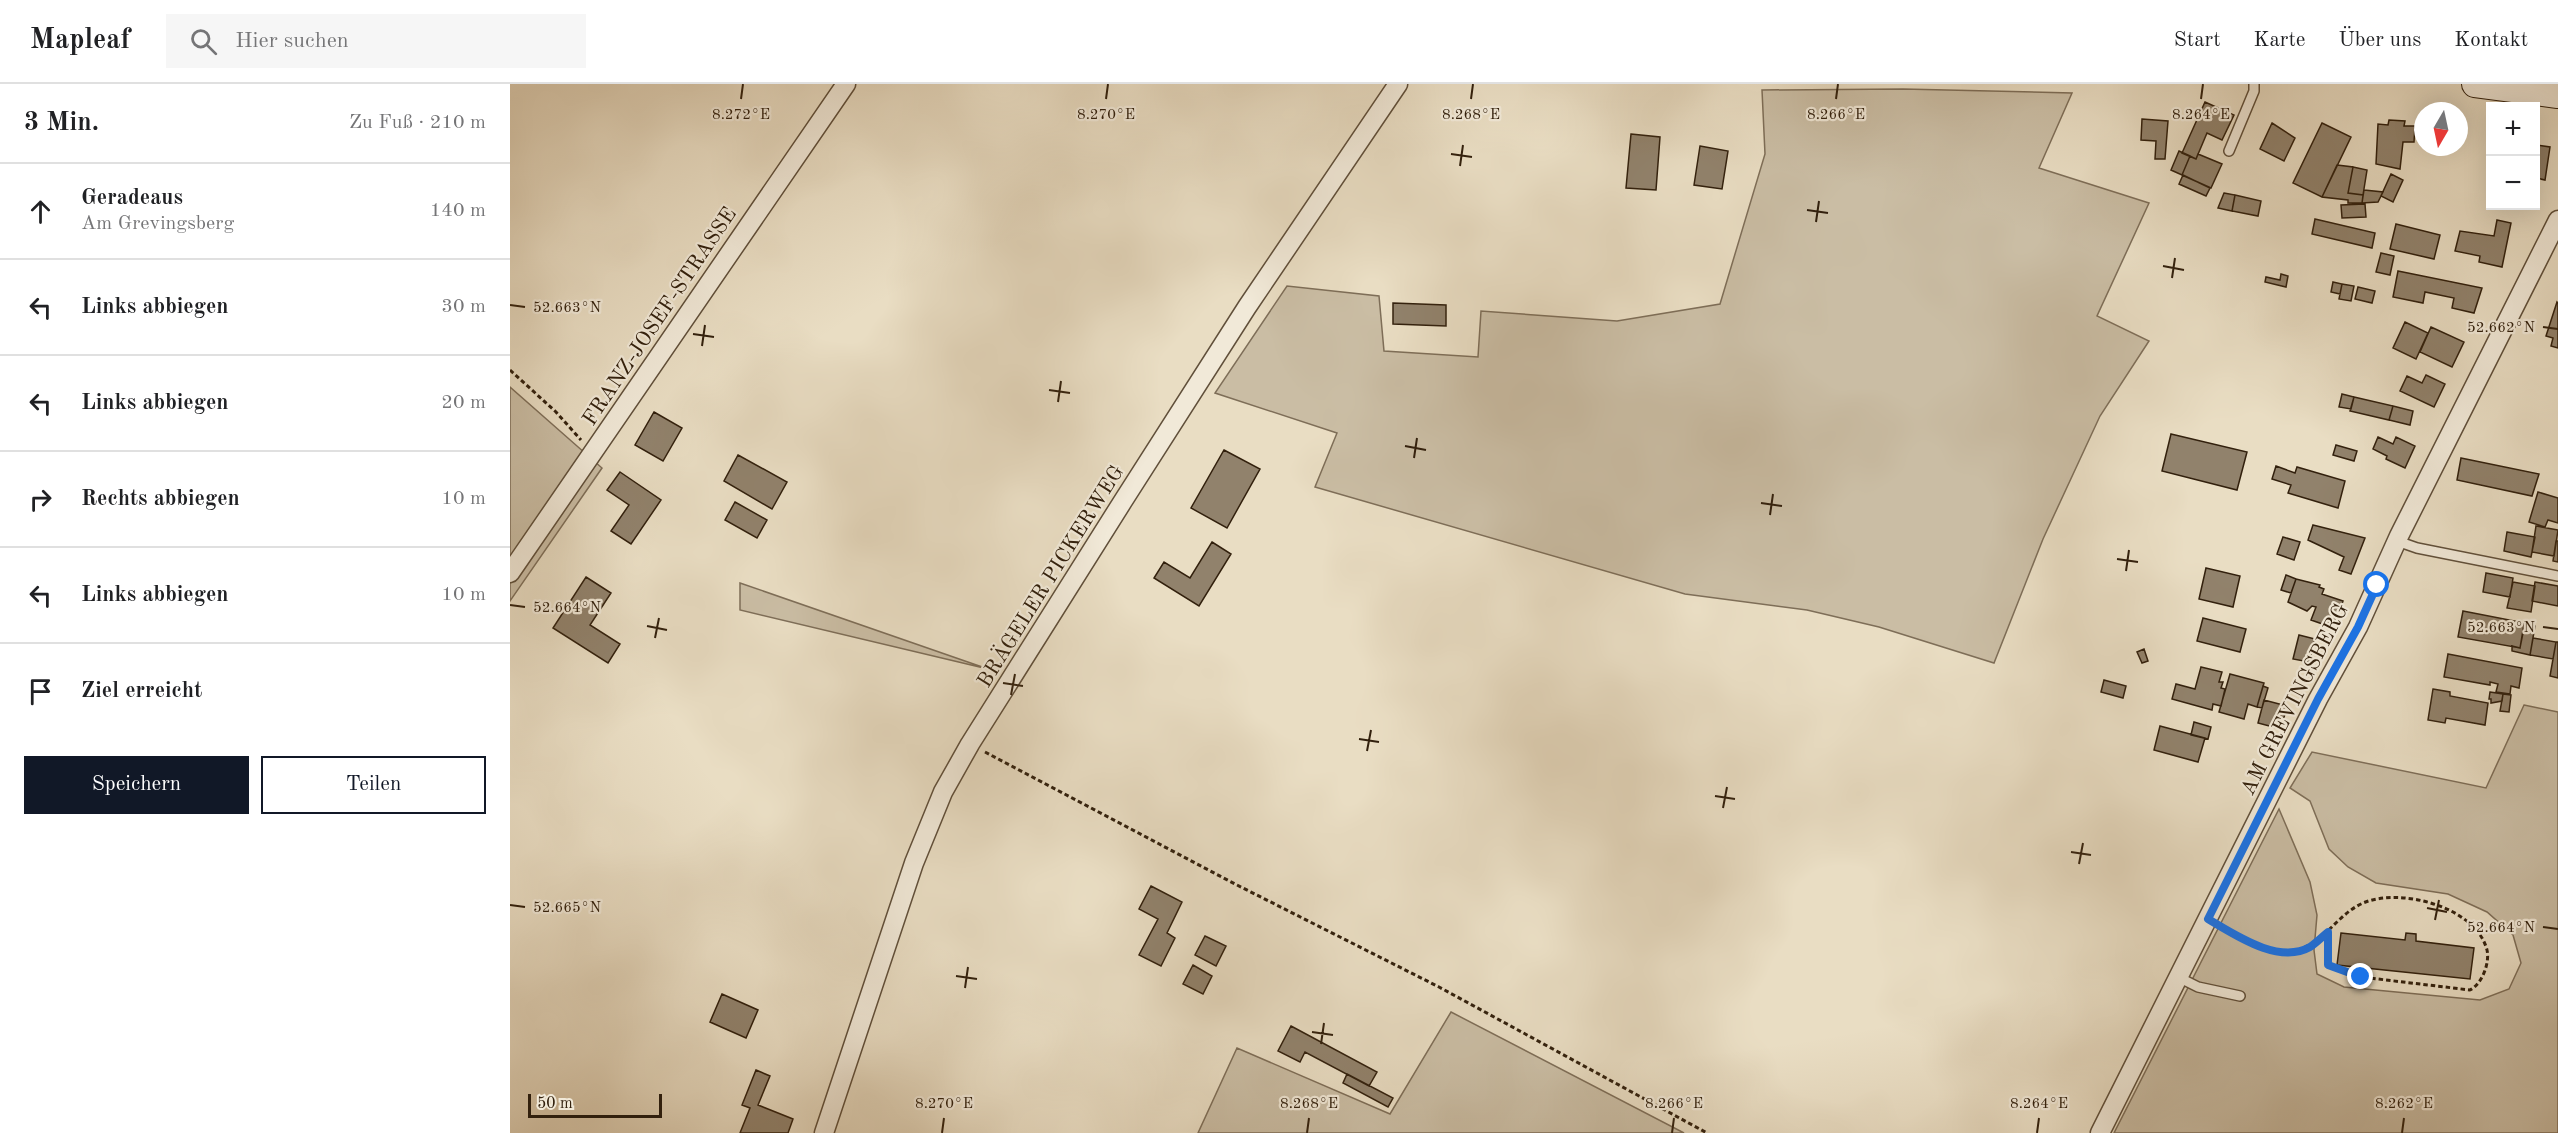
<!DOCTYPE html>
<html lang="de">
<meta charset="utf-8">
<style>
body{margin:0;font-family:"Old Standard TT",serif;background:#f6f6f6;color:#202124}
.controls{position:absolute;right:18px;top:18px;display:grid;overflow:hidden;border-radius:0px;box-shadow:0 6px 24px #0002}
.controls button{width:54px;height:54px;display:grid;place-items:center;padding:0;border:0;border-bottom:2px solid #e0e0e0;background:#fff;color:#202124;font:30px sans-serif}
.compass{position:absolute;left:1904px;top:18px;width:54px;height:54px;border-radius:50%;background:#fff;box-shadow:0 6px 24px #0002;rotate:189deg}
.scale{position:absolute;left:18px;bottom:15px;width:134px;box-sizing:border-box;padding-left:6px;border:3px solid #32200d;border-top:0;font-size:16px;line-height:21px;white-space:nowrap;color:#32200d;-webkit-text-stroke:4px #f1e9d8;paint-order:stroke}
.stop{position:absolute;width:18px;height:18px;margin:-14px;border:4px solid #1a73e8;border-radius:50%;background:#fff}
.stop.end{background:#1a73e8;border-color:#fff;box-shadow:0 2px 6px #0008}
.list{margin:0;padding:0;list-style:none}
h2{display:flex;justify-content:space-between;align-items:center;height:78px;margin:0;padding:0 24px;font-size:26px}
h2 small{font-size:20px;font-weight:400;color:#757577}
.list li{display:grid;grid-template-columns:39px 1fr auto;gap:18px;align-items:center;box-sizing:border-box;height:96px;padding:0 24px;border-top:2px solid #e0e0e0}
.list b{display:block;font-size:22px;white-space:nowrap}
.list p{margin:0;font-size:20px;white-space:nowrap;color:#757577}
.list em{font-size:20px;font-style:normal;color:#757577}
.actions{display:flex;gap:12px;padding:18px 24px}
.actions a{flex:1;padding:14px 0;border:2px solid #111827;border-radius:0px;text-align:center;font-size:21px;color:#111827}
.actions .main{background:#111827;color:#fff}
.icon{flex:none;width:33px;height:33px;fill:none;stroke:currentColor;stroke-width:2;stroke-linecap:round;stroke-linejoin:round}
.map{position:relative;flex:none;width:2048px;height:1049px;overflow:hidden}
header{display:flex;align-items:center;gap:36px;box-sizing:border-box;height:84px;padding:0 30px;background:#fff;border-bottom:2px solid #e0e0e0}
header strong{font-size:28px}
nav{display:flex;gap:33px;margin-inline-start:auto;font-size:21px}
.search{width:420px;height:54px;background:#f6f6f6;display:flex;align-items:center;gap:15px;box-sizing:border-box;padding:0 21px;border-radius:0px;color:#757577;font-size:22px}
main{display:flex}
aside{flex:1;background:#fff}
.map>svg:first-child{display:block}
.green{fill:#cabda4;stroke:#7e6e58;stroke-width:1.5}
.building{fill:#91826c;stroke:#32200d;stroke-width:1.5}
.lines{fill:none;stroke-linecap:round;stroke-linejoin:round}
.lane-casing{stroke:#604f3a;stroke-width:12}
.street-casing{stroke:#604f3a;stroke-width:21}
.secondary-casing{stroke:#32200d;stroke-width:28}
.path{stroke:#32200d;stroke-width:3;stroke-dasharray:4.5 3;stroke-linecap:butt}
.lane{stroke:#f1e9d8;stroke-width:9}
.street{stroke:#f1e9d8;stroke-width:18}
.secondary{stroke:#f1e9d8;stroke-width:26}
.route{stroke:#1a73e8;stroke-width:8}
.ticks{fill:none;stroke:#32200d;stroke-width:2}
.labels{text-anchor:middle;stroke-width:4.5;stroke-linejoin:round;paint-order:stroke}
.street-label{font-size:21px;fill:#32200d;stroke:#f1e9d8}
.ticks-label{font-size:15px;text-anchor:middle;fill:#32200d;stroke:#f1e9d8;stroke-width:4.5;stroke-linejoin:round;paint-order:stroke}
</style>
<header>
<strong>Mapleaf</strong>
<div class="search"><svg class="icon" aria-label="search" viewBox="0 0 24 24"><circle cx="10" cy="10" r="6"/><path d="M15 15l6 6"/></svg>Hier suchen</div>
<nav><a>Start</a><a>Karte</a><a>Über uns</a><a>Kontakt</a></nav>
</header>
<main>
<aside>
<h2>3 Min.<small>Zu Fuß · 210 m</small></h2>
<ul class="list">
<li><svg class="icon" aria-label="ahead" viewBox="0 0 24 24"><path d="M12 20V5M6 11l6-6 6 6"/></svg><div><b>Geradeaus</b><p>Am Grevingsberg</p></div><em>140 m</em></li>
<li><svg class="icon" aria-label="left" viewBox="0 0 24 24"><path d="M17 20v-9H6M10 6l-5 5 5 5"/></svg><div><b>Links abbiegen</b></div><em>30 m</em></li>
<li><svg class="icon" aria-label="left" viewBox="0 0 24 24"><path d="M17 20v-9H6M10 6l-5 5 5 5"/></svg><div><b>Links abbiegen</b></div><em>20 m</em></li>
<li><svg class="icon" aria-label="right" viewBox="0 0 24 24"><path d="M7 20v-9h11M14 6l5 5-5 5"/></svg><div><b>Rechts abbiegen</b></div><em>10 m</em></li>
<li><svg class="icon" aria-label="left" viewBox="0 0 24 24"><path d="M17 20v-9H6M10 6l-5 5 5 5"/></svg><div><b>Links abbiegen</b></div><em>10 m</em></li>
<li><svg class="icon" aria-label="arrive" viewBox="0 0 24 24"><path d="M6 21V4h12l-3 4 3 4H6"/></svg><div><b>Ziel erreicht</b></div></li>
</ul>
<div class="actions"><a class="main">Speichern</a><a>Teilen</a></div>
</aside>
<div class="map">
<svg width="2048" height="1049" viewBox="0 0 2048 1049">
<rect width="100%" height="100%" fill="#e9ddc3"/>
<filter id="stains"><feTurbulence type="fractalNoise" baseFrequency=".00333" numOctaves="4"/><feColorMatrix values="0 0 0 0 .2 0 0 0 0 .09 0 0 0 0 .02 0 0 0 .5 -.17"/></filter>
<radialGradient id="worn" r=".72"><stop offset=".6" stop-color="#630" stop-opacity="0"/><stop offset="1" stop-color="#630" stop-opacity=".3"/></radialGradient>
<path class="green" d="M1393 5 1562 9 1529 84 1639 119 1587 232 1639 257 1590 332 1533 455 1484 579 1369 543 1297 526 1175 510 805 403 827 349 705 309 777 202 869 212 874 267 968 273 971 227 1107 237 1210 220 1255 70 1252 6Z
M0 303 92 384 0 517Z
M230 499 478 585 230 526Z
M2014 621 2048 628V1049H1604L1769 725 1800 798 1807 831 1804 866 1807 890 1834 903 1970 916 1999 905 2011 879 2003 851 1977 828 1938 810 1866 799 1838 783 1819 765 1800 717 1780 704 1802 668 1976 704Z
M941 928 1174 1049H688L727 964 880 1030Z"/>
<path class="building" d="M1695 18 1724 31 1712 56 1697 49 1686 75 1672 69Z
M1632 35 1658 37 1655 75H1645L1646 57 1631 56Z
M1879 36 1895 37 1894 42H1905L1904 58H1893L1890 85 1866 80 1868 40 1878 41Z
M1762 39 1785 54 1774 77 1750 65Z
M1812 39 1841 53 1812 113 1783 99Z
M1121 50 1150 53 1146 106 1116 104Z
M2026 61 2040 63 2035 96 2026 94Z
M1190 62 1218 67 1212 105 1184 101Z
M1669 67 1680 72 1672 91 1661 86Z
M1688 70 1712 80 1701 104 1672 91 1680 72 1686 75Z
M1827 81 1843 83 1838 109 1853 111 1852 119H1838V116L1812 113Z
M1843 83 1857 86 1853 111 1838 109Z
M1881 90 1893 96 1883 118 1871 112Z
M1673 91 1700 104 1696 112 1669 100Z
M1854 106 1873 108 1868 118 1852 119Z
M1714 109 1725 111 1722 127 1708 124Z
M1725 111 1751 117 1748 132 1722 127Z
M1855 120 1856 133 1832 134 1831 121Z
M1805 135 1865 149 1862 164 1802 150Z
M1987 136 2001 139 1992 183 1969 178 1970 172 1945 167 1950 147 1984 152Z
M1886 140 1930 151 1924 175 1880 165Z
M1871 169 1884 172 1880 191 1866 188Z
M1888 187 1972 204 1964 229 1942 224 1944 214 1915 208 1913 219 1883 213Z
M1771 190 1778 192 1776 203 1755 198 1756 193 1770 196Z
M1823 198 1832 200 1830 210 1821 208Z
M1832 200 1844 202 1841 217 1829 215Z
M1848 203 1865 207 1862 219 1845 215Z
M2047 218 2048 219V264L2041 262 2043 254 2036 252Z
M883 219 936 221V242L883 240Z
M1895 238 1918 249 1906 275 1883 264Z
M1921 243 1954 258 1942 283 1910 268Z
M1916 291 1935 300 1924 323 1890 307 1897 292 1912 299Z
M1832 310 1844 313 1841 325 1829 323Z
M1844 313 1883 322 1879 336 1840 327Z
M1883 322 1903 327 1900 341 1879 336Z
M144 328 172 344 153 377 125 361Z
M1661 350 1737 368 1727 406 1652 387Z
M1868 353 1883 360 1886 353 1905 362 1895 384 1876 375 1877 372 1863 365Z
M1826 361 1847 367 1844 377 1823 371Z
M714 366 750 385 717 444 681 424Z
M228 371 277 398 262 425 214 397Z
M1951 374 2029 390 2022 412 1947 396Z
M1766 382 1785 389 1787 383 1835 397 1828 424 1778 409 1781 401 1762 395Z
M110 388 151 416 121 460 101 447 119 421 97 406Z
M2028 408 2048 414V439L2038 436 2035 443 2019 438Z
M225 418 257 436 247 454 215 436Z
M1803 441 1855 454 1841 490 1829 486 1834 473 1798 456Z
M2026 442 2048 446 2044 472 2022 468Z
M1997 448 2025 453 2021 473 1994 467Z
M1773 453 1790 458 1784 476 1767 470Z
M2046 457H2048V478L2043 477Z
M702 458 721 470 689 522 644 494 654 478 680 494Z
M1696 484 1730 492 1723 523 1689 515Z
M1976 489 2003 494 2000 513 1973 508Z
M1776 491 1786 495 1781 509 1771 506Z
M76 493 101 509 80 541 110 560 98 579 43 544Z
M1786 495 1810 501 1809 503 1814 505 1812 510 1833 517 1824 544 1801 536 1806 523 1802 522 1797 527 1778 518Z
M2003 498 2025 502 2021 528 1997 524Z
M2025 498 2048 502V522L2022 517Z
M1953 527 2015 539 2010 564 1948 553Z
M1693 534 1736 545 1730 568 1687 557Z
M2014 540 2025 542 2020 571 2002 567V562L2010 564Z
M1789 551 1805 555 1799 578 1783 575Z
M2023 554 2046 558 2043 575 2020 571Z
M2046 558H2048V594L2040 592Z
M1634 565 1638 577 1632 579 1627 568Z
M1938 570 2012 584 2009 604 2001 602 2000 610 1986 608 1988 600 1980 598V601L1934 593Z
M1691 583 1712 588 1709 598H1713L1711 604 1715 605 1711 622 1703 620 1702 626 1662 615 1666 600 1685 605Z
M1720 590 1754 599 1747 623 1738 620 1734 635 1709 628Z
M1594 596 1616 602 1613 614 1591 608Z
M1753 602 1758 604 1752 624 1747 623Z
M1923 605 1940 608V612L1978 619 1975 641 1936 634 1935 639 1918 636Z
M1980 608 1993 610 1992 617 1981 619V615H1979Z
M1993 610 2001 611 1999 628 1990 627Z
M1754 616 1777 622 1771 645 1748 639Z
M1684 638 1701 643 1698 655 1681 651Z
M1650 642 1695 654 1688 678 1644 666Z
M641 802 672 818 657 849 665 854 651 882 629 871 648 835 629 825Z
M1831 849 1895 856 1896 849 1906 850V857L1964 864 1960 895 1827 881Z
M695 852 716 862 706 882 685 871Z
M683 881 702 892 693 910 673 900Z
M212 910 248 926 236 954 200 938Z
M781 942 867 988 859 1002 795 968 790 978 768 967Z
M246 986 260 992 248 1021 283 1035 278 1049H230L240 1024 232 1021Z
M837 990 883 1014 878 1023 833 999Z"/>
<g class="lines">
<g class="lane-casing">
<path id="lane" d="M1719 67 1744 7V0
M1887 457 1907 464 2048 492
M1668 893 1688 903 1730 912"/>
</g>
<g class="street-casing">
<path id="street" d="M0 489 336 0
M314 1049 404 779 433 708 460 660 613 417 737 223 888 0
M1590 1049 1808 615 1848 543 1889 452 2048 136"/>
</g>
<g class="secondary-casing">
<path id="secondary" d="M1965 0 2048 11"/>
</g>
<path class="path" d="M0 286 46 328 71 356
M475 668 725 800 929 903 1197 1049
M1711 843C1731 854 1755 871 1778 868 1814 863 1824 832 1853 819 1891 803 1966 823 1977 866 1980 879 1972 900 1960 906L1851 893 1818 881V848"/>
<use href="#lane" class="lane"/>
<use href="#street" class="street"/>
<use href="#secondary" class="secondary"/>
</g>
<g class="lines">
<path class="route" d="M1851 893 1818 881V848C1812 853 1806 859 1800 863 1768 881 1724 850 1698 835L1808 615 1848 543 1867 501"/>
</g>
<path class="ticks" d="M231 15 233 0M596 15 598 0M961 15 963 0M1326 15 1328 0M1691 15 1693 0M941 70 962 73M950 82 953 61M1297 126 1318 129M1306 138 1309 117M1653 182 1674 186M1662 194 1665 174M0 221 15 223M2033 243 2048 245M183 250 204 253M192 262 195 241M539 306 560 309M548 318 551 297M895 362 916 366M904 374 907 354M1251 419 1272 422M1260 431 1263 410M1607 475 1628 478M1616 487 1619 466M0 521 15 523M137 542 157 546M2033 543 2048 545M145 554 149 534M493 599 513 602M501 611 505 590M849 655 869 658M857 667 861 646M1205 712 1225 715M1213 724 1217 703M1561 768 1581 771M1569 780 1573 759M0 821 15 823M1917 824 1937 828M1925 836 1929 816M2033 843 2048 845M446 892 467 895M455 904 458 883M802 948 823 951M811 960 814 939M432 1049 434 1034M797 1049 799 1034M1162 1049 1164 1034M1527 1049 1529 1034M1892 1049 1894 1034"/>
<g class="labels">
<g class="street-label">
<text transform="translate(149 232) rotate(-56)" y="7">FRANZ-JOSEF-STRASSE</text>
<text transform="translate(540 492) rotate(-58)" y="7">BRÄGELER PICKERWEG</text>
<text transform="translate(1784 615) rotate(-63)" y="7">AM GREVINGSBERG</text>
</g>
</g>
<g class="ticks-label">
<text x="231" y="35">8.272°E</text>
<text x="596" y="35">8.270°E</text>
<text x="961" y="35">8.268°E</text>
<text x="1326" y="35">8.266°E</text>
<text x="1691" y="35">8.264°E</text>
<text x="57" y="228">52.663°N</text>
<text x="1991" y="248">52.662°N</text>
<text x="57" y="528">52.664°N</text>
<text x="1991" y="548">52.663°N</text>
<text x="57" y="828">52.665°N</text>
<text x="1991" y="848">52.664°N</text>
<text x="434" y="1024">8.270°E</text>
<text x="799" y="1024">8.268°E</text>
<text x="1164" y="1024">8.266°E</text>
<text x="1529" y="1024">8.264°E</text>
<text x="1894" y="1024">8.262°E</text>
</g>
<rect width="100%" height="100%" filter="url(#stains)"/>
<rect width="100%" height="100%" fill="url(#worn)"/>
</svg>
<div class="controls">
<button>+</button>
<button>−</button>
</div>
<svg class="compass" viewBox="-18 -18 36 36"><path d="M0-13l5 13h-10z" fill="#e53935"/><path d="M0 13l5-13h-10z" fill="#757577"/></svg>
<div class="scale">50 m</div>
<div class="stop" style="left:1867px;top:501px"></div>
<div class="stop end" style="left:1851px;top:893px"></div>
</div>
</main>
